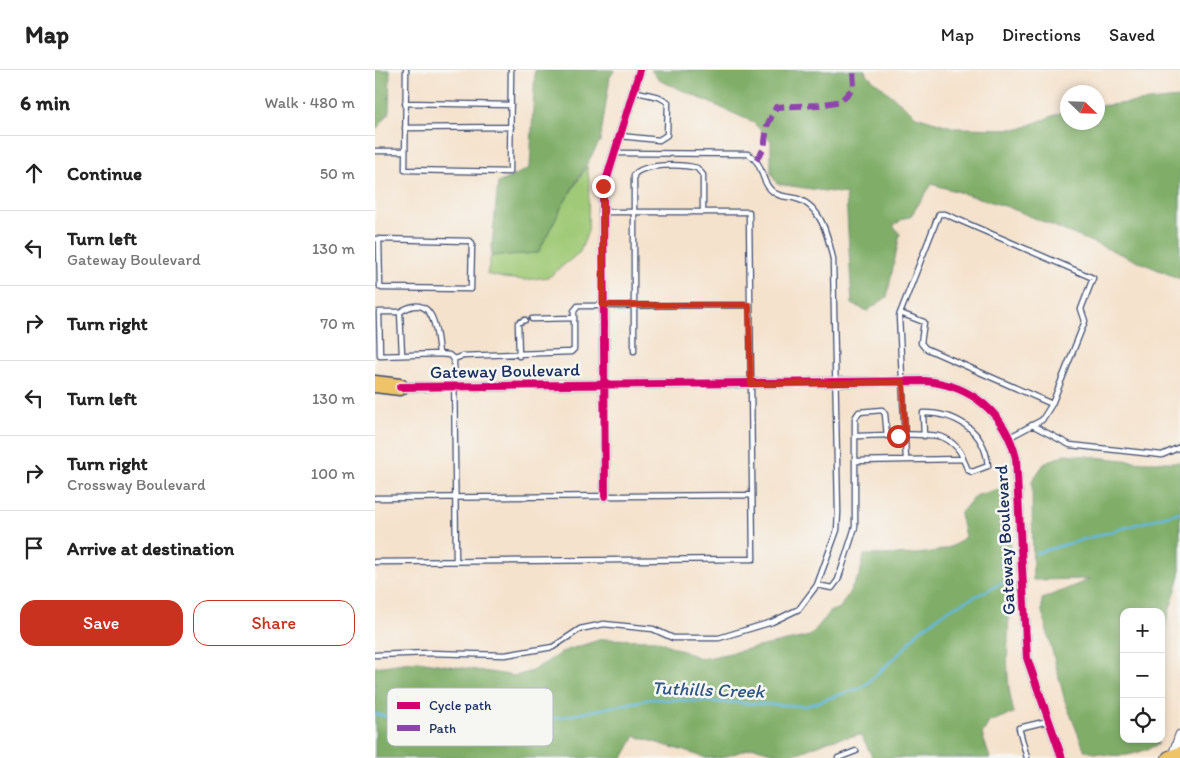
<!DOCTYPE html>
<meta charset="utf-8">
<style>
body{margin:0;font-family:Itim,sans-serif;background:#f2f2f2;color:#222}
.controls{position:absolute;right:15px;bottom:15px;display:grid;overflow:hidden;border-radius:10px;box-shadow:0 2px 8px #0003}
.controls button{width:45px;height:45px;display:grid;place-items:center;padding:0;border:0;border-bottom:1px solid #e0e0e0;background:#fff;color:#222;font:25px sans-serif}
.compass{position:absolute;left:685px;top:15px;width:45px;height:45px;border-radius:50%;background:#fff;box-shadow:0 2px 8px #0003;rotate:113deg}
.stop{position:absolute;width:15px;height:15px;margin:-11px;border:4px solid #c8321e;border-radius:50%;background:#fff}
.stop.end{background:#c8321e;border-color:#fff;box-shadow:0 1px 5px #0008}
.list{margin:0;padding:0;list-style:none}
h2{display:flex;justify-content:space-between;align-items:center;height:65px;margin:0;padding:0 20px;font-size:21px}
h2 small{font-size:16px;font-weight:400;color:#767676}
.list li{display:grid;grid-template-columns:32px 1fr auto;gap:15px;align-items:center;box-sizing:border-box;height:75px;padding:0 20px;border-top:1px solid #e0e0e0}
.list b{display:block;font-size:19px;white-space:nowrap}
.list p{margin:0;font-size:16px;white-space:nowrap;color:#767676}
.list em{font-size:16px;font-style:normal;color:#767676}
.actions{display:flex;gap:10px;padding:15px 20px}
.actions a{flex:1;padding:11px 0;border:1px solid #c8321e;border-radius:15px;text-align:center;font-size:18px;color:#c8321e}
.actions .main{background:#c8321e;color:#fff}
.icon{flex:none;width:28px;height:28px;fill:none;stroke:currentColor;stroke-width:2;stroke-linecap:round;stroke-linejoin:round}
.map{position:relative;flex:none;width:805px;height:688px;overflow:hidden}
header{display:flex;align-items:center;gap:30px;box-sizing:border-box;height:70px;padding:0 25px;background:#fff;border-bottom:1px solid #e0e0e0}
header strong{font-size:24px}
nav{display:flex;gap:28px;margin-inline-start:auto;font-size:18px}
main{display:flex}
aside{flex:1;background:#fff}
.map>svg:first-child{display:block}
.green{fill:#a0ca77;stroke:#5e7c6a}
.forest{fill:#80ae68;stroke:#4e6e63}
.lines{fill:none;stroke-linecap:round;stroke-linejoin:round}
.stream{stroke:#63b8df;stroke-width:2.5}
.lane-casing{stroke:#3c4a6e;stroke-width:7}
.street-casing{stroke:#3c4a6e;stroke-width:11}
.primary-casing{stroke:#3c4a6e;stroke-width:16}
.highway-casing{stroke:#3c4a6e;stroke-width:19}
.lane{stroke:#fff;stroke-width:4.5}
.street{stroke:#fff;stroke-width:9}
.primary{stroke:#efc469;stroke-width:14}
.highway{stroke:#efc469;stroke-width:16}
.quiet{stroke:#8e44ad;stroke-width:6;stroke-dasharray:12 6;stroke-linecap:butt}
.cycleway-casing{stroke:#f6f6f2;stroke-width:11}
.cycleway{stroke:#d6006c;stroke-width:8}
.route{stroke:#c8321e;stroke-width:6}
.labels{text-anchor:middle;stroke-width:5;stroke-linejoin:round;paint-order:stroke}
.street-label{font-size:18px;fill:#1b2f5e;stroke:#f6f6f2}
.water-label{font-size:19px;font-style:italic;fill:#315885;stroke:#f6f6f2}
.key{fill:#f6f6f2;stroke:#b4bac6;stroke-width:1}
.key-label{font-size:14px;fill:#1b2f5e}
</style>
<header>
<strong>Map</strong>
<nav><a>Map</a><a>Directions</a><a>Saved</a></nav>
</header>
<main>
<aside>
<h2>6 min<small>Walk · 480 m</small></h2>
<ul class="list">
<li><svg class="icon" aria-label="ahead" viewBox="0 0 24 24"><path d="M12 20V5M6 11l6-6 6 6"/></svg><div><b>Continue</b></div><em>50 m</em></li>
<li><svg class="icon" aria-label="left" viewBox="0 0 24 24"><path d="M17 20v-9H6M10 6l-5 5 5 5"/></svg><div><b>Turn left</b><p>Gateway Boulevard</p></div><em>130 m</em></li>
<li><svg class="icon" aria-label="right" viewBox="0 0 24 24"><path d="M7 20v-9h11M14 6l5 5-5 5"/></svg><div><b>Turn right</b></div><em>70 m</em></li>
<li><svg class="icon" aria-label="left" viewBox="0 0 24 24"><path d="M17 20v-9H6M10 6l-5 5 5 5"/></svg><div><b>Turn left</b></div><em>130 m</em></li>
<li><svg class="icon" aria-label="right" viewBox="0 0 24 24"><path d="M7 20v-9h11M14 6l5 5-5 5"/></svg><div><b>Turn right</b><p>Crossway Boulevard</p></div><em>100 m</em></li>
<li><svg class="icon" aria-label="arrive" viewBox="0 0 24 24"><path d="M6 21V4h12l-3 4 3 4H6"/></svg><div><b>Arrive at destination</b></div></li>
</ul>
<div class="actions"><a class="main">Save</a><a>Share</a></div>
</aside>
<div class="map">
<svg width="805" height="688" viewBox="0 0 805 688">
<rect width="100%" height="100%" fill="#f6f6f2"/>
<filter id="ink" filterUnits="userSpaceOnUse"><feTurbulence type="fractalNoise" baseFrequency=".02" numOctaves="2"/><feDisplacementMap in="SourceGraphic" scale="10" xChannelSelector="R" yChannelSelector="G"/><feConvolveMatrix kernelMatrix="1 2 1 2 8 2 1 2 1" color-interpolation-filters="sRGB"/></filter>
<filter id="wash" filterUnits="userSpaceOnUse"><feTurbulence type="fractalNoise" baseFrequency=".0096" numOctaves="4" result="noise"/><feDisplacementMap in="SourceGraphic" scale="20" xChannelSelector="R" yChannelSelector="G"/><feGaussianBlur stdDeviation="1.12" result="paint"/><feColorMatrix in="noise" values="0 0 0 0 0 0 0 0 0 0 0 0 0 0 0 0 0 1.4 0 .05"/><feComposite in="paint" operator="in"/></filter>
<g filter="url(#wash)">
<rect width="100%" height="100%" fill="#f5e2cc"/>
<path class="green" d="M212 96 214 110 213 161 205 182 174 207 151 210 128 208 112 204 116 186 163 183 186 138Z"/>
<path class="forest" d="M0 0H15L14 43 0 61Z
M160 0H240L235 7 225 71 186 138 163 183 116 186 123 113 155 98Z
M276 0H490L491 4 541 46 580 58 645 59 692 40V52H722L723 36 805 28V209L633 137 557 114 535 147 529 148 518 156 525 164 512 227 492 241 477 234 471 124 402 114 396 103V71L378 52 284 10Z
M690 384 768 392H805V506L786 569V542H749V669H773L784 674C753 688 745 688 710 681L690 631 667 541V529L716 509 658 510 657 411 669 394Z
M634 416C634 452 636 488 635 524 634 565 628 603 639 643L614 652 607 664 615 688H498L486 665C474 667 459 668 448 673 414 687 416 688 379 677L346 688H332L260 666 248 688H0V597L43 591 140 606 157 601 189 581 227 569 281 570 327 589 435 566 456 541 465 538 485 504 489 485C515 484 574 489 590 466L585 444 600 426Z"/>
<g class="lines">
<path class="stream" d="M661 483 805 442
M0 644 99 665 276 629 431 636 488 617 526 582 544 561 573 540 631 511"/>
</g>
</g>
<g filter="url(#ink)">
<g class="lines">
<g class="lane-casing">
<path id="lane" d="M31 0 30 100 135 102 136 0
M30 33 136 35
M30 58 136 57
M245 66 284 70 292 65 293 32 284 27 258 21
M0 81H30
M240 83 373 84C388 92 385 108 395 119 402 127 410 126 419 128 446 134 453 166 458 189L463 442 462 460 442 515
M0 169H4L95 171 97 173 96 219 7 218 5 217 4 169
M25 242H4L5 286 64 284 74 285 79 289 81 491
M525 243 549 252 546 273 550 278 677 334
M157 249 198 248
M259 281V105C268 93 308 94 322 98L328 105V142
M27 284 25 242C59 220 62 262 64 284
M144 286 143 253 150 250
M79 289 87 286 196 282 199 279V241L203 236 374 235
M657 355 695 375 787 385 805 377
M480 366V348L484 342 507 340 510 344 512 366
M549 366 548 343C581 343 610 360 613 396L597 402 593 400 588 389
M480 391V366C503 366 543 362 563 366 574 368 586 379 588 389L531 390
M0 428 377 425
M0 492 378 489 374 142H228
M0 585 54 583 130 585 178 577 205 559 229 554 278 559 298 568H344L397 552 424 539 442 515 457 518 463 510 480 457V391L531 390 524 246 564 144H570L718 208 706 239 710 251 677 334 667 350 635 367
M463 688 481 681
M652 688 644 658 673 651"/>
</g>
<g class="street-casing">
<path id="street" d="M25 317 550 311C596 315 630 343 641 388L652 588 687 688
M230 426 228 121 265 0
M797 688 805 665"/>
</g>
<g class="primary-casing">
<path id="primary" d="M794 688 805 684"/>
</g>
<g class="highway-casing">
<path id="highway" d="M0 314 25 317"/>
</g>
<use href="#lane" class="lane"/>
<use href="#street" class="street"/>
<use href="#primary" class="primary"/>
<use href="#highway" class="highway"/>
<path class="quiet" d="M381 90 389 79 392 56 401 37 444 35 466 31 479 17 478 0"/>
<g class="cycleway-casing">
<path id="cycleway" d="M25 317 550 311C596 315 630 343 641 388L652 588 687 688
M230 426 228 121 265 0"/>
</g>
<use href="#cycleway" class="cycleway"/>
</g>
</g>
<g class="lines" filter="url(#ink)">
<path class="route" d="M228 116V235H374L376 314 528 312 530 366H523"/>
</g>
<g class="labels">
<g class="street-label">
<text transform="translate(130 301) rotate(-1)" y="6">Gateway Boulevard</text>
<text transform="translate(630 470) rotate(-93)" y="6">Gateway Boulevard</text>
</g>
<g class="water-label">
<text transform="translate(333 619) rotate(2)" y="7">Tuthills Creek</text>
</g>
</g>
<rect x="12" y="618" width="166" height="58" rx="8" class="key"/>
<rect x="22" y="632" width="23" height="7" fill="#d6006c"/>
<rect x="22" y="655" width="23" height="6" fill="#8e44ad"/>
<g class="key-label">
<text x="54" y="640">Cycle path</text>
<text x="54" y="663">Path</text>
</g>
</svg>
<div class="controls">
<button>+</button>
<button>−</button>
<button><svg class="icon" aria-label="locate" viewBox="0 0 24 24"><circle cx="12" cy="12" r="6"/><path d="M12 2v4M12 18v4M2 12h4M18 12h4"/></svg></button>
</div>
<svg class="compass" viewBox="-18 -18 36 36"><path d="M0-13l5 13h-10z" fill="#e53935"/><path d="M0 13l5-13h-10z" fill="#767676"/></svg>
<div class="stop" style="left:523px;top:366px"></div>
<div class="stop end" style="left:228px;top:116px"></div>
</div>
</main>
